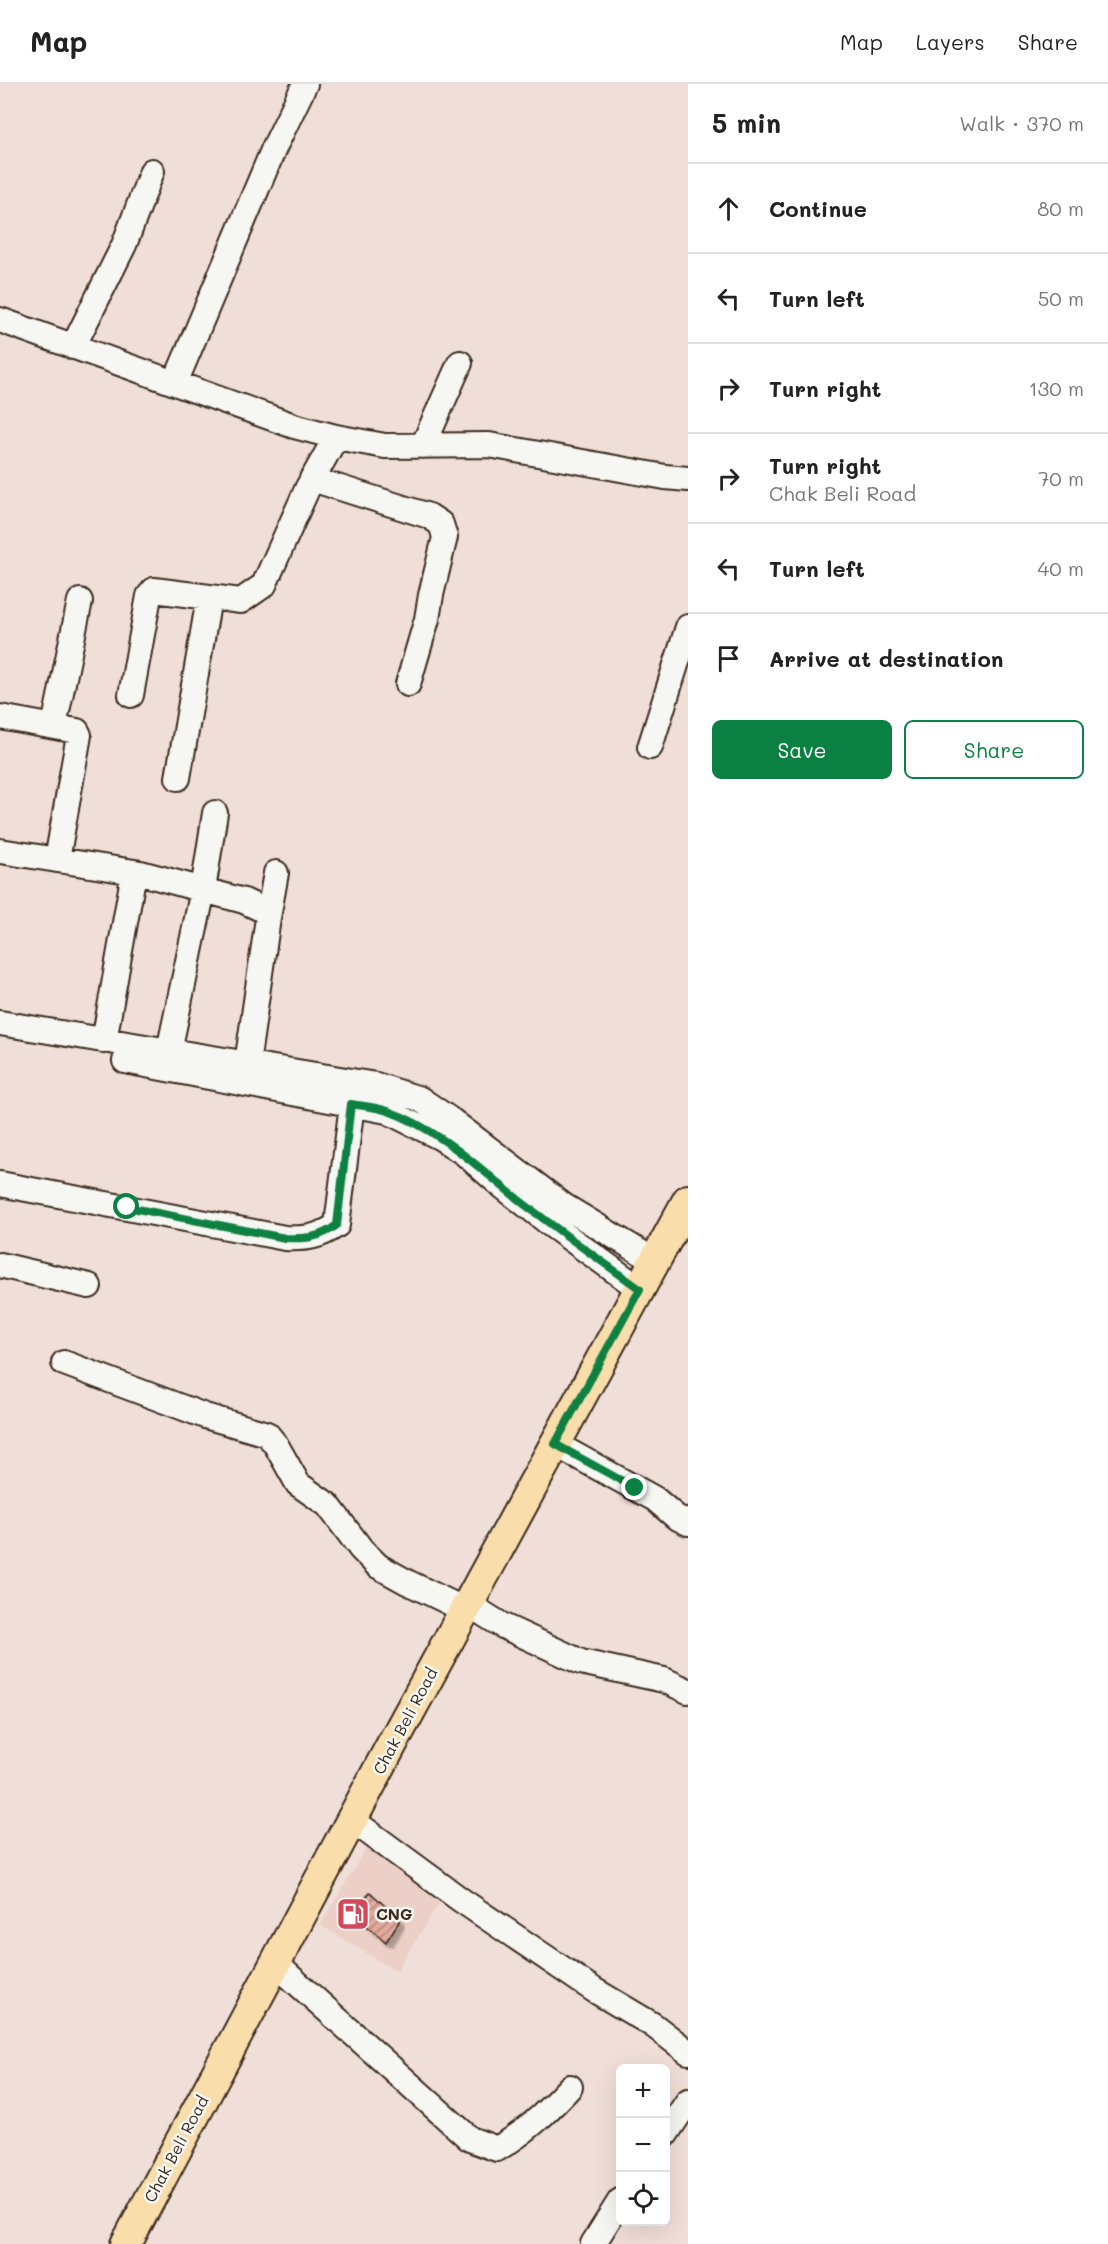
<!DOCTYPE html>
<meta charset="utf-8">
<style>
body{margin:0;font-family:Mali,sans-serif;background:#f2f2f2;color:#222}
.controls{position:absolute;right:18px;bottom:18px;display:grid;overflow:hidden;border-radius:9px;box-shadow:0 6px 24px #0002}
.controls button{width:54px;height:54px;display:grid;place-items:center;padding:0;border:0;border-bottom:2px solid #e0e0e0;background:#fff;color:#222;font:30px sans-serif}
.stop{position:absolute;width:18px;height:18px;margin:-14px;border:4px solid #0b8043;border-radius:50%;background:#fff}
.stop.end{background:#0b8043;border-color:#fff;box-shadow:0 2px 6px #0008}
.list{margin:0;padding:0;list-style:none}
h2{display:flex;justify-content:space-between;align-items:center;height:78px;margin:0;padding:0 24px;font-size:26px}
h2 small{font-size:20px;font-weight:400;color:#767676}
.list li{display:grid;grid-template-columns:39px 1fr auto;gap:18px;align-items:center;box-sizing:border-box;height:90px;padding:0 24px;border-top:2px solid #e0e0e0}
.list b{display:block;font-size:22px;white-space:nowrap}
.list p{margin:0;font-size:20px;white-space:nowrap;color:#767676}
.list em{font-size:20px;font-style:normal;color:#767676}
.actions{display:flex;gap:12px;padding:18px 24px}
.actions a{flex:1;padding:14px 0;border:2px solid #0b8043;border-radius:9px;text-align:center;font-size:21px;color:#0b8043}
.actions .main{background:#0b8043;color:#fff}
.icon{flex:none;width:33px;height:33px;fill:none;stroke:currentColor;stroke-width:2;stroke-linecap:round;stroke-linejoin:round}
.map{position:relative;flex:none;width:688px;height:2160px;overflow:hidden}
header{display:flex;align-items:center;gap:36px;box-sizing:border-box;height:84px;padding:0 30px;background:#fff;border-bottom:2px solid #e0e0e0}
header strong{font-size:28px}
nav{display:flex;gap:33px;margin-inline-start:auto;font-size:21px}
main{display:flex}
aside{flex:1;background:#fff}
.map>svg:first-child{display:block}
.built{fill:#eccfc6}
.building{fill:url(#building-hatch);stroke:#3b2a1e;stroke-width:1.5;filter:url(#shadow)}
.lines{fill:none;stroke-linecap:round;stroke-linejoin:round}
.minor-casing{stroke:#3b2a1e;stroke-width:28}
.major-casing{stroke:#3b2a1e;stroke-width:34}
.minor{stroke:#f6f6f2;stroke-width:24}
.major{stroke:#f9deab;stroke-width:30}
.route{stroke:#0b8043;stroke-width:8}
.labels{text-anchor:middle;stroke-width:5;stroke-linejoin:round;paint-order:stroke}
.street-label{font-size:16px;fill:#3b2a1e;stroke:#f6f6f2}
.poi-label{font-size:16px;font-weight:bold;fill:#3b2a1e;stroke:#f6f6f2;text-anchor:start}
</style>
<header>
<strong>Map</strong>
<nav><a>Map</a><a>Layers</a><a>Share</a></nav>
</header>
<main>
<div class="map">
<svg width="688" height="2160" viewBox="0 0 688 2160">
<defs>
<pattern id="building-hatch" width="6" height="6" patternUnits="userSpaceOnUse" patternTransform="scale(1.5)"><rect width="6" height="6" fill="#e2a99c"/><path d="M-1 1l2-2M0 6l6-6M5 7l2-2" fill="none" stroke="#b88a7f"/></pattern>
<filter id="shadow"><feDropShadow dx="5.5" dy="5.5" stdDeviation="1.5" flood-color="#0004"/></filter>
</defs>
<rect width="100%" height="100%" fill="#f0dfd8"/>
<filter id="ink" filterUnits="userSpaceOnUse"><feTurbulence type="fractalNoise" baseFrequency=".0167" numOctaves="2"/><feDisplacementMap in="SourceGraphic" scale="12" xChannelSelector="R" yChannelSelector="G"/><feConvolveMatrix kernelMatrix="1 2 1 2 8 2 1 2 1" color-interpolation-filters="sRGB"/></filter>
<g filter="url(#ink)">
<path class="built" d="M369 1760 440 1818 396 1887 320 1841Z"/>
<path class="building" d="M370 1808 400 1836 386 1858 353 1830Z"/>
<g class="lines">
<g class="minor-casing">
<path id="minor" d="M0 236 294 342 336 353 385 362 489 361 665 393 688 395
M73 263 124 161 152 87
M175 299 274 64 305 0
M423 362 460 279
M312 395 429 432 441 440 445 453 431 511 427 535 408 600
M131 611 149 512 154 506 241 517 264 501 308 403 336 353
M0 633 77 647 79 651 57 776
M54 642 80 517
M650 663 688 543
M178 694 209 514
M0 767 141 789 244 817 263 826 268 834 247 980
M268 834 276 789
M0 939 376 1001 420 1015 452 1037 564 1122 655 1177
M104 957 134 788
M169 967 203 806 215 729
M125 977 387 1027 441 1054 464 1069 496 1097 554 1143 640 1205
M0 1100 285 1154C306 1155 320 1153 337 1141L352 1020
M0 1181 89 1202
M64 1279 205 1332 267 1350 276 1361 298 1400 328 1421 361 1465 378 1482 407 1498 465 1526
M555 1360 655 1415 676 1433 688 1439
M468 1520 503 1542 581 1578 664 1596 688 1607
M352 1736 461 1816 594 1906 653 1941 688 1968
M275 1879 470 2055 497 2065C526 2048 547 2028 570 2003
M666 2050 688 2017
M593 2160 620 2117"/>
</g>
<g class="major-casing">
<path id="major" d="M126 2160 392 1660 688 1116"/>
</g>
<use href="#minor" class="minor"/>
<use href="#major" class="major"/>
</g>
</g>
<g class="lines" filter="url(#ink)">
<path class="route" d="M127 1123 285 1154C306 1155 320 1154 337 1141L351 1020C363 1022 376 1023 388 1027 441 1046 481 1086 524 1120 562 1149 601 1177 640 1205L555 1360 635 1404"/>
</g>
<defs>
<g id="fuel-square" transform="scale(1.725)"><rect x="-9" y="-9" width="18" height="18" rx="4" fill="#d1495b" stroke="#f6f6f2"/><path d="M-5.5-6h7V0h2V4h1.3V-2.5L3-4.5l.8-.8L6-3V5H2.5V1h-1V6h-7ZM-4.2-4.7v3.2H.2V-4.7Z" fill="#fff"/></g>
</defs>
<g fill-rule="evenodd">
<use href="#fuel-square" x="353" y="1830"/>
</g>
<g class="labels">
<g class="street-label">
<text transform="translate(405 1637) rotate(-62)" y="6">Chak Beli Road</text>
<text transform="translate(176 2065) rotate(-62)" y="6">Chak Beli Road</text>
</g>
<g class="poi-label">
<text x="376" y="1836">CNG</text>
</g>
</g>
</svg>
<div class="controls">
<button>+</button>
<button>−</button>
<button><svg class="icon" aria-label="locate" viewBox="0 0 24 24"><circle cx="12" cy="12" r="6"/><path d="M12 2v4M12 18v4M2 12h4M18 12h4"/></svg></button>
</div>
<div class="stop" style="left:127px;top:1123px"></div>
<div class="stop end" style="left:635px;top:1404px"></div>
</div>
<aside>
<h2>5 min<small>Walk · 370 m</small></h2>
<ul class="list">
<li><svg class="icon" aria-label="ahead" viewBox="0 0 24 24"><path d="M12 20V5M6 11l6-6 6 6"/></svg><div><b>Continue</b></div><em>80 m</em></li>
<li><svg class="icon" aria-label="left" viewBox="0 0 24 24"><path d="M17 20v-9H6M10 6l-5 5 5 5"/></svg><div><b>Turn left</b></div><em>50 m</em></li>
<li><svg class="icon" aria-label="right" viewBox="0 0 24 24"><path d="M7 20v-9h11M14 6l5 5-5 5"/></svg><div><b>Turn right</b></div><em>130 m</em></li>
<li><svg class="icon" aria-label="right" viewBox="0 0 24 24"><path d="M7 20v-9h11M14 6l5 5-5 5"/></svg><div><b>Turn right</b><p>Chak Beli Road</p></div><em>70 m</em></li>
<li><svg class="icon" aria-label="left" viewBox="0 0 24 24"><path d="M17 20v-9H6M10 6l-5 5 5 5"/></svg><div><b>Turn left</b></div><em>40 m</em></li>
<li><svg class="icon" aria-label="arrive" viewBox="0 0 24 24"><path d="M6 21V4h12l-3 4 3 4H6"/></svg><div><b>Arrive at destination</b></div></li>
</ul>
<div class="actions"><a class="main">Save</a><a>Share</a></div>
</aside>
</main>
